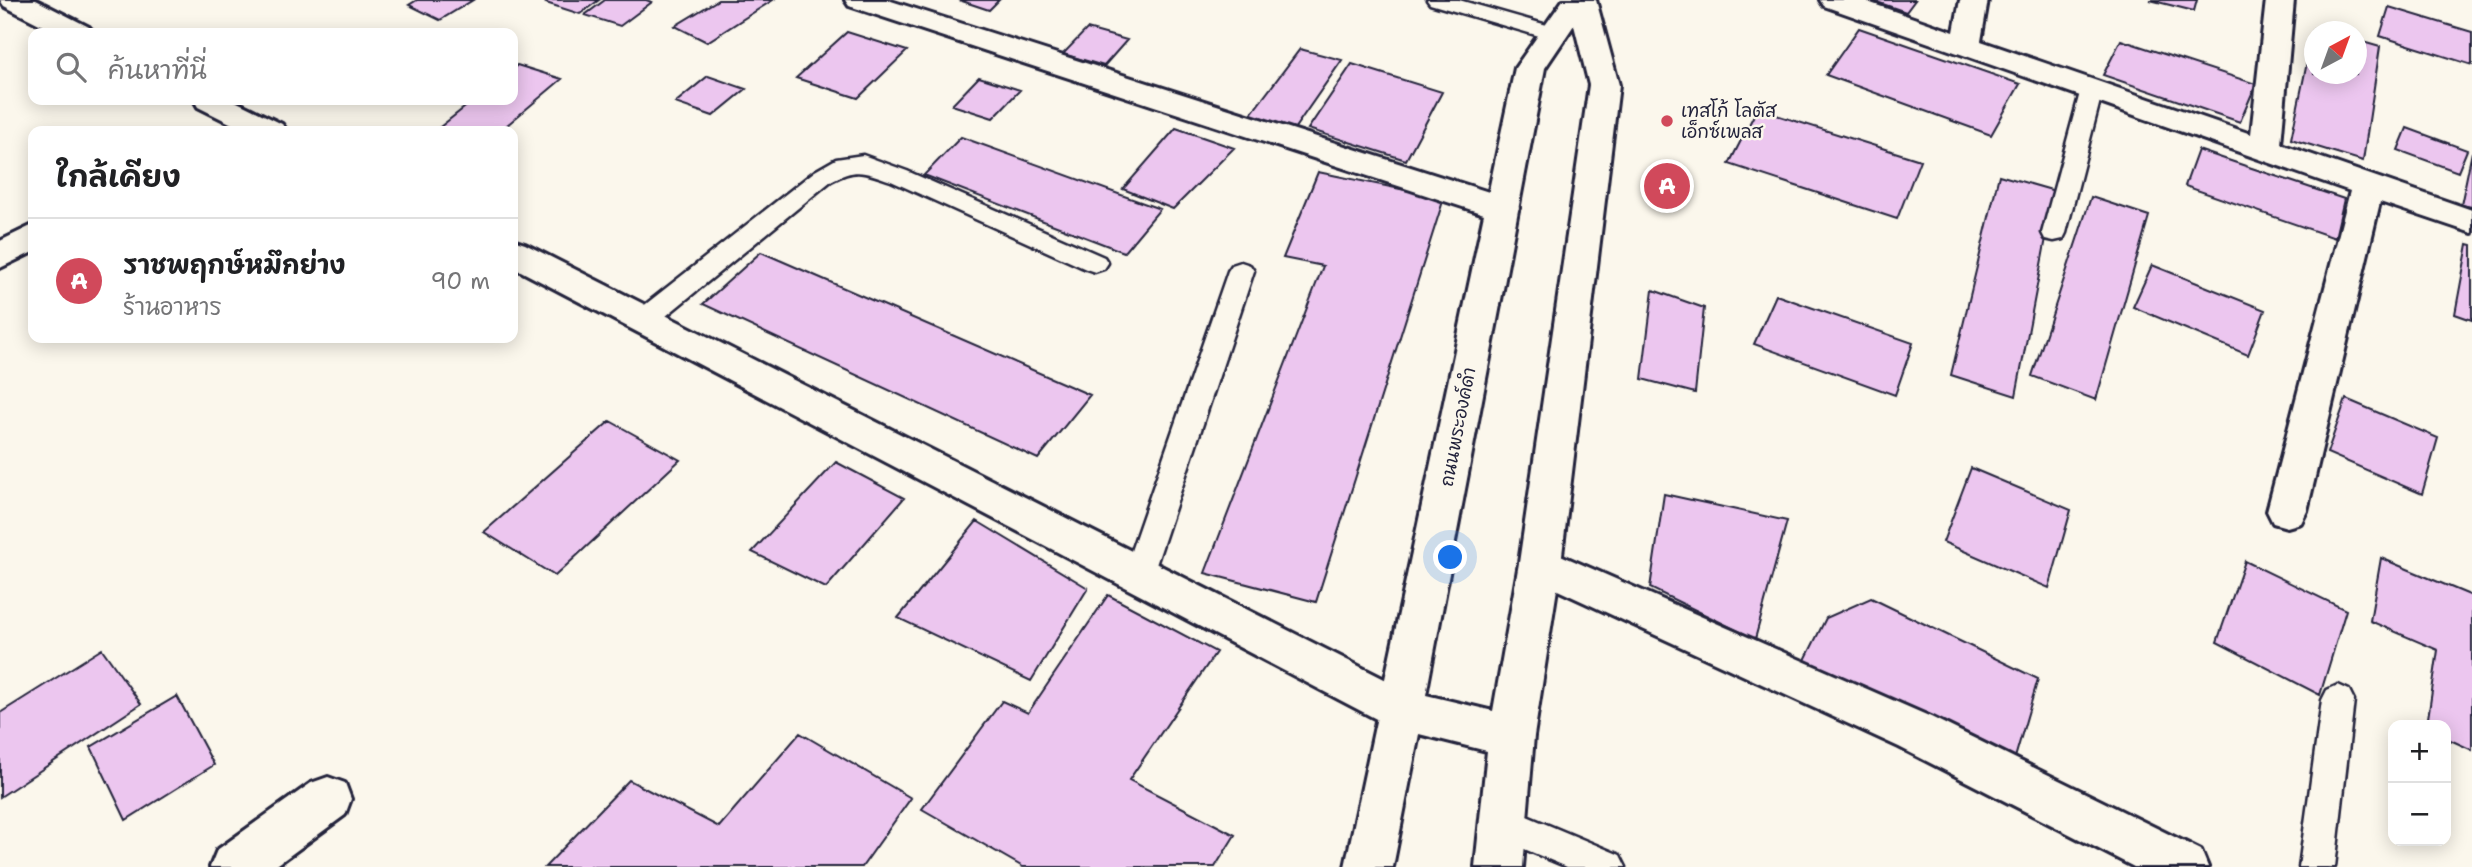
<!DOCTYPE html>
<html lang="th">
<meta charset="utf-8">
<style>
body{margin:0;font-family:"Shantell Sans","Playpen Sans Thai",sans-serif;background:#f6f6f6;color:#202124}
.controls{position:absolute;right:21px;bottom:21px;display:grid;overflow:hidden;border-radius:14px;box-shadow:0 4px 18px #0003}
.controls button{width:63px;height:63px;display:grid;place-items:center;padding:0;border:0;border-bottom:2px solid #e0e0e0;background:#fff;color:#202124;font:35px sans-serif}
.compass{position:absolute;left:2304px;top:21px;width:63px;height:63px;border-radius:50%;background:#fff;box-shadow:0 4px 18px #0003;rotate:41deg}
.you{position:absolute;left:1451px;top:558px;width:24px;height:24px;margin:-18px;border:5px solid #fff;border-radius:50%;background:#1a73e8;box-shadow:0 0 0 10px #1a73e833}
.badge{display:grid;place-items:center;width:46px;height:46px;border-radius:50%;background:#d1495b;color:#fff;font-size:23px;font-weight:700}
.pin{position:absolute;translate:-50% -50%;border:4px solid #fff;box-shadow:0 2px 7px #0006}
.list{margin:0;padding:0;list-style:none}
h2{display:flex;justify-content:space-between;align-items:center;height:91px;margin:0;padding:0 28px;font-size:30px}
h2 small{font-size:23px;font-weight:400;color:#757577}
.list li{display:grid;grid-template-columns:46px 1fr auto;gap:21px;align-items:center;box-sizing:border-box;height:126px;padding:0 28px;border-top:2px solid #e0e0e0}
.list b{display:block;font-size:26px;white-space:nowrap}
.list p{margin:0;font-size:23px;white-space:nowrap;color:#757577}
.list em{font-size:23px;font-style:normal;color:#757577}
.icon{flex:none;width:38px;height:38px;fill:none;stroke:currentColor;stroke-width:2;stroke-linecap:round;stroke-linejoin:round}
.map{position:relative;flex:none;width:2472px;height:867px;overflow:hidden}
.search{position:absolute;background:#fff;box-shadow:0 4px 18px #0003;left:28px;top:28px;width:490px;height:77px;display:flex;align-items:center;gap:18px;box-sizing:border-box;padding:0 24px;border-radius:14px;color:#757577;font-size:26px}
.panel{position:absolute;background:#fff;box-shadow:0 4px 18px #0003;left:28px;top:126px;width:490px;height:217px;border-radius:14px}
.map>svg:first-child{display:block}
.building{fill:#ecc6ef;stroke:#22223b;stroke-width:2}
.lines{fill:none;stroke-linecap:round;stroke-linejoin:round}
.service-casing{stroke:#22223b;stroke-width:5}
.minor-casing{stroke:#22223b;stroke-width:6}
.tertiary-casing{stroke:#22223b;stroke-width:6}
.service{fill:#fbf7ec;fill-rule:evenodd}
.minor{fill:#fbf7ec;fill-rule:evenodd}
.tertiary{fill:#fbf7ec;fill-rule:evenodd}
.poi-dot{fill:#d1495b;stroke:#fbf7ec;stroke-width:2.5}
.labels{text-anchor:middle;stroke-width:5;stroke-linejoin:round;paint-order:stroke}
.poi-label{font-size:18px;fill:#22223b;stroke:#fbf7ec;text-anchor:start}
.street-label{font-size:18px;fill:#22223b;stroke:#fbf7ec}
</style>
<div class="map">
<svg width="2472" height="867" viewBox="0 0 2472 867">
<rect width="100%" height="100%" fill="#fbf7ec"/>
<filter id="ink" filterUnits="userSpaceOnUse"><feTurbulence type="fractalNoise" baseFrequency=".0143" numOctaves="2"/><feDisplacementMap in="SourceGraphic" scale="14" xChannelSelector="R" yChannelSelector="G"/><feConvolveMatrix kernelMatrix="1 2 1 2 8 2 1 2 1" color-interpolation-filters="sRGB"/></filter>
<g filter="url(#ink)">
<path class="building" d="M417 0H473L440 20 409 5Z
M549 0H599L580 14 546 3Z
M605 0H646L652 2 620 26 585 15Z
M718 0H773L707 42 675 26Z
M959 0H999L989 10Z
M1871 0H1915L1906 12Z
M2150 0H2197L2194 11Z
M2389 7 2472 32V65L2380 36Z
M1859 28 2020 84 1991 135 1826 75Z
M1087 29 1127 40 1104 66 1063 54Z
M2314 29 2325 32H2314V74H2356V40L2380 47 2363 161 2291 139Z
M847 32 907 51 858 98 796 78Z
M2121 40 2256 84 2240 122 2103 75Z
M1300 49 1342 60 1292 132 1248 118Z
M1352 64 1442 92 1406 160 1308 129Z
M517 65 562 79 500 131H435L474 100H513V69Z
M708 76 746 89 713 116 675 103Z
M979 77 1020 90 993 118 952 105Z
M1757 109 1920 160 1897 219 1729 164Z
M1176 128 1234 148 1173 209 1123 189Z
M2407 128 2467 150 2458 172 2398 150Z
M961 137 1160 209 1124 252 924 175Z
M2198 150 2344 199 2335 238 2185 186Z
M2472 152V207L2461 205Z
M1318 172 1444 198 1316 602 1205 573 1323 266 1283 258Z
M1999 175 2055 191 2016 396 1951 375Z
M2091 197 2149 216 2096 400 2032 376Z
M2468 244 2472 245V320L2455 314Z
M761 252 1090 395 1038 459 703 304Z
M2152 265 2265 310 2248 355 2133 307Z
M1653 290 1704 308 1695 393 1642 379Z
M1776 295 1913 343 1895 395 1754 344Z
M2346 399 2438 438 2422 494 2327 453Z
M610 421 680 460 555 576 484 532Z
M836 462 904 498 826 588 752 552Z
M1971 468 2071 510 2049 588 1943 542Z
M1664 494 1787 521 1755 639 1650 588Z
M977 521 1088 588 1031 681 898 618Z
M2381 558 2472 596V750L2446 738V725H2427L2438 650 2370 621Z
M2245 561 2346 610 2320 695 2217 642Z
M1108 595 1216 652 1129 780 1235 835 1215 867H1023L922 809 1002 701 1028 713Z
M1871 598 2038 679 2012 768 1804 662 1826 618Z
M102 649 141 704 0 797V713Z
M177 696 214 765 126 820 91 747Z
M800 733 911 798 862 867H545L629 780 719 827Z"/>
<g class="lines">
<g class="service-casing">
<path id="service" d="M1427 0H1459L1561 29 1564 34 1561 39 1553 40 1430 4Z
M2092 82 2100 84 2103 89 2066 233 2063 239 2054 241 2045 239 2042 233 2081 89 2084 84Z
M863 155 907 171 1104 257 1108 263 1104 269 1095 272 1086 269 891 181C864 172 857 167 831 181L655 325 646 327 637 325 633 318 637 311 815 171 836 159Z
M1241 262 1250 265 1254 271 1153 574 1149 583 1138 587 1127 583 1123 574 1228 271 1232 265Z
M2338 685 2349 690 2354 700 2335 867H2299L2322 700 2327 690Z
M1503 806 1620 855 1626 867H1567L1491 835 1486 823 1491 811Z"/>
</g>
<g class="minor-casing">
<path id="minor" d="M0 0H36L89 27 94 33H57L4 6Z
M845 0H888L1514 200 1519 208 1514 216 1502 219 1490 216 849 6Z
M1820 0H1862L1954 32 1960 0H1988L1981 41 2251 134 2266 0H2294L2281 144 2472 210V233L2380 202 2307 511 2301 523 2287 527 2273 523 2267 511 2350 191 1824 6Z
M194 100H233L282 124 287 131H246L198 107Z
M33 225V252L0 268V241Z
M513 240 525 244 1416 695 1422 709 1416 723 1400 729 1384 723 513 267Z
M1540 546 1931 717 2201 850 2208 867H2134L1899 747 1525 575 1519 563 1525 551Z
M328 777 345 783 351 799 345 815 274 867H210L217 850 311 783Z"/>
</g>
<g class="tertiary-casing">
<path id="tertiary" d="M1563 0H1596L1619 85 1561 563 1534 736 1523 867H1475L1487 751 1419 734 1393 867H1345L1515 68ZM1574 25 1589 85 1519 563 1493 711 1426 695 1545 68Z"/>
</g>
<use href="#service" class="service"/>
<use href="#minor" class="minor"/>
<use href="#tertiary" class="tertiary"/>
</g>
</g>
<circle class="poi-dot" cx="1667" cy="121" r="7"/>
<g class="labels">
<g class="poi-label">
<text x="1681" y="117">เทสโก้ โลตัส<tspan x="1681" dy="21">เอ็กซ์เพลส</tspan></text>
</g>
<g class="street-label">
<text transform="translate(1458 427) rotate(-79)" y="6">ถนนพระองค์ดำ</text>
</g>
</g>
</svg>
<div class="controls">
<button>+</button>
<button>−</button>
</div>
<svg class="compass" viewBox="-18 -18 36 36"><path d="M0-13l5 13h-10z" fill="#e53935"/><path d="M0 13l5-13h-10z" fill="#757577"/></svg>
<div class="you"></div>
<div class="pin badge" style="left:1667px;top:186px">A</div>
<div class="search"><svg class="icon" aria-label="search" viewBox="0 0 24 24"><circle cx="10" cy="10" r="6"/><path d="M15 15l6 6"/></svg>ค้นหาที่นี่</div>
<section class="panel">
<h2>ใกล้เคียง<small></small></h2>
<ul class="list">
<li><span class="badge">A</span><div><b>ราชพฤกษ์หมึกย่าง</b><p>ร้านอาหาร</p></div><em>90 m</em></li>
</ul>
</section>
</div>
